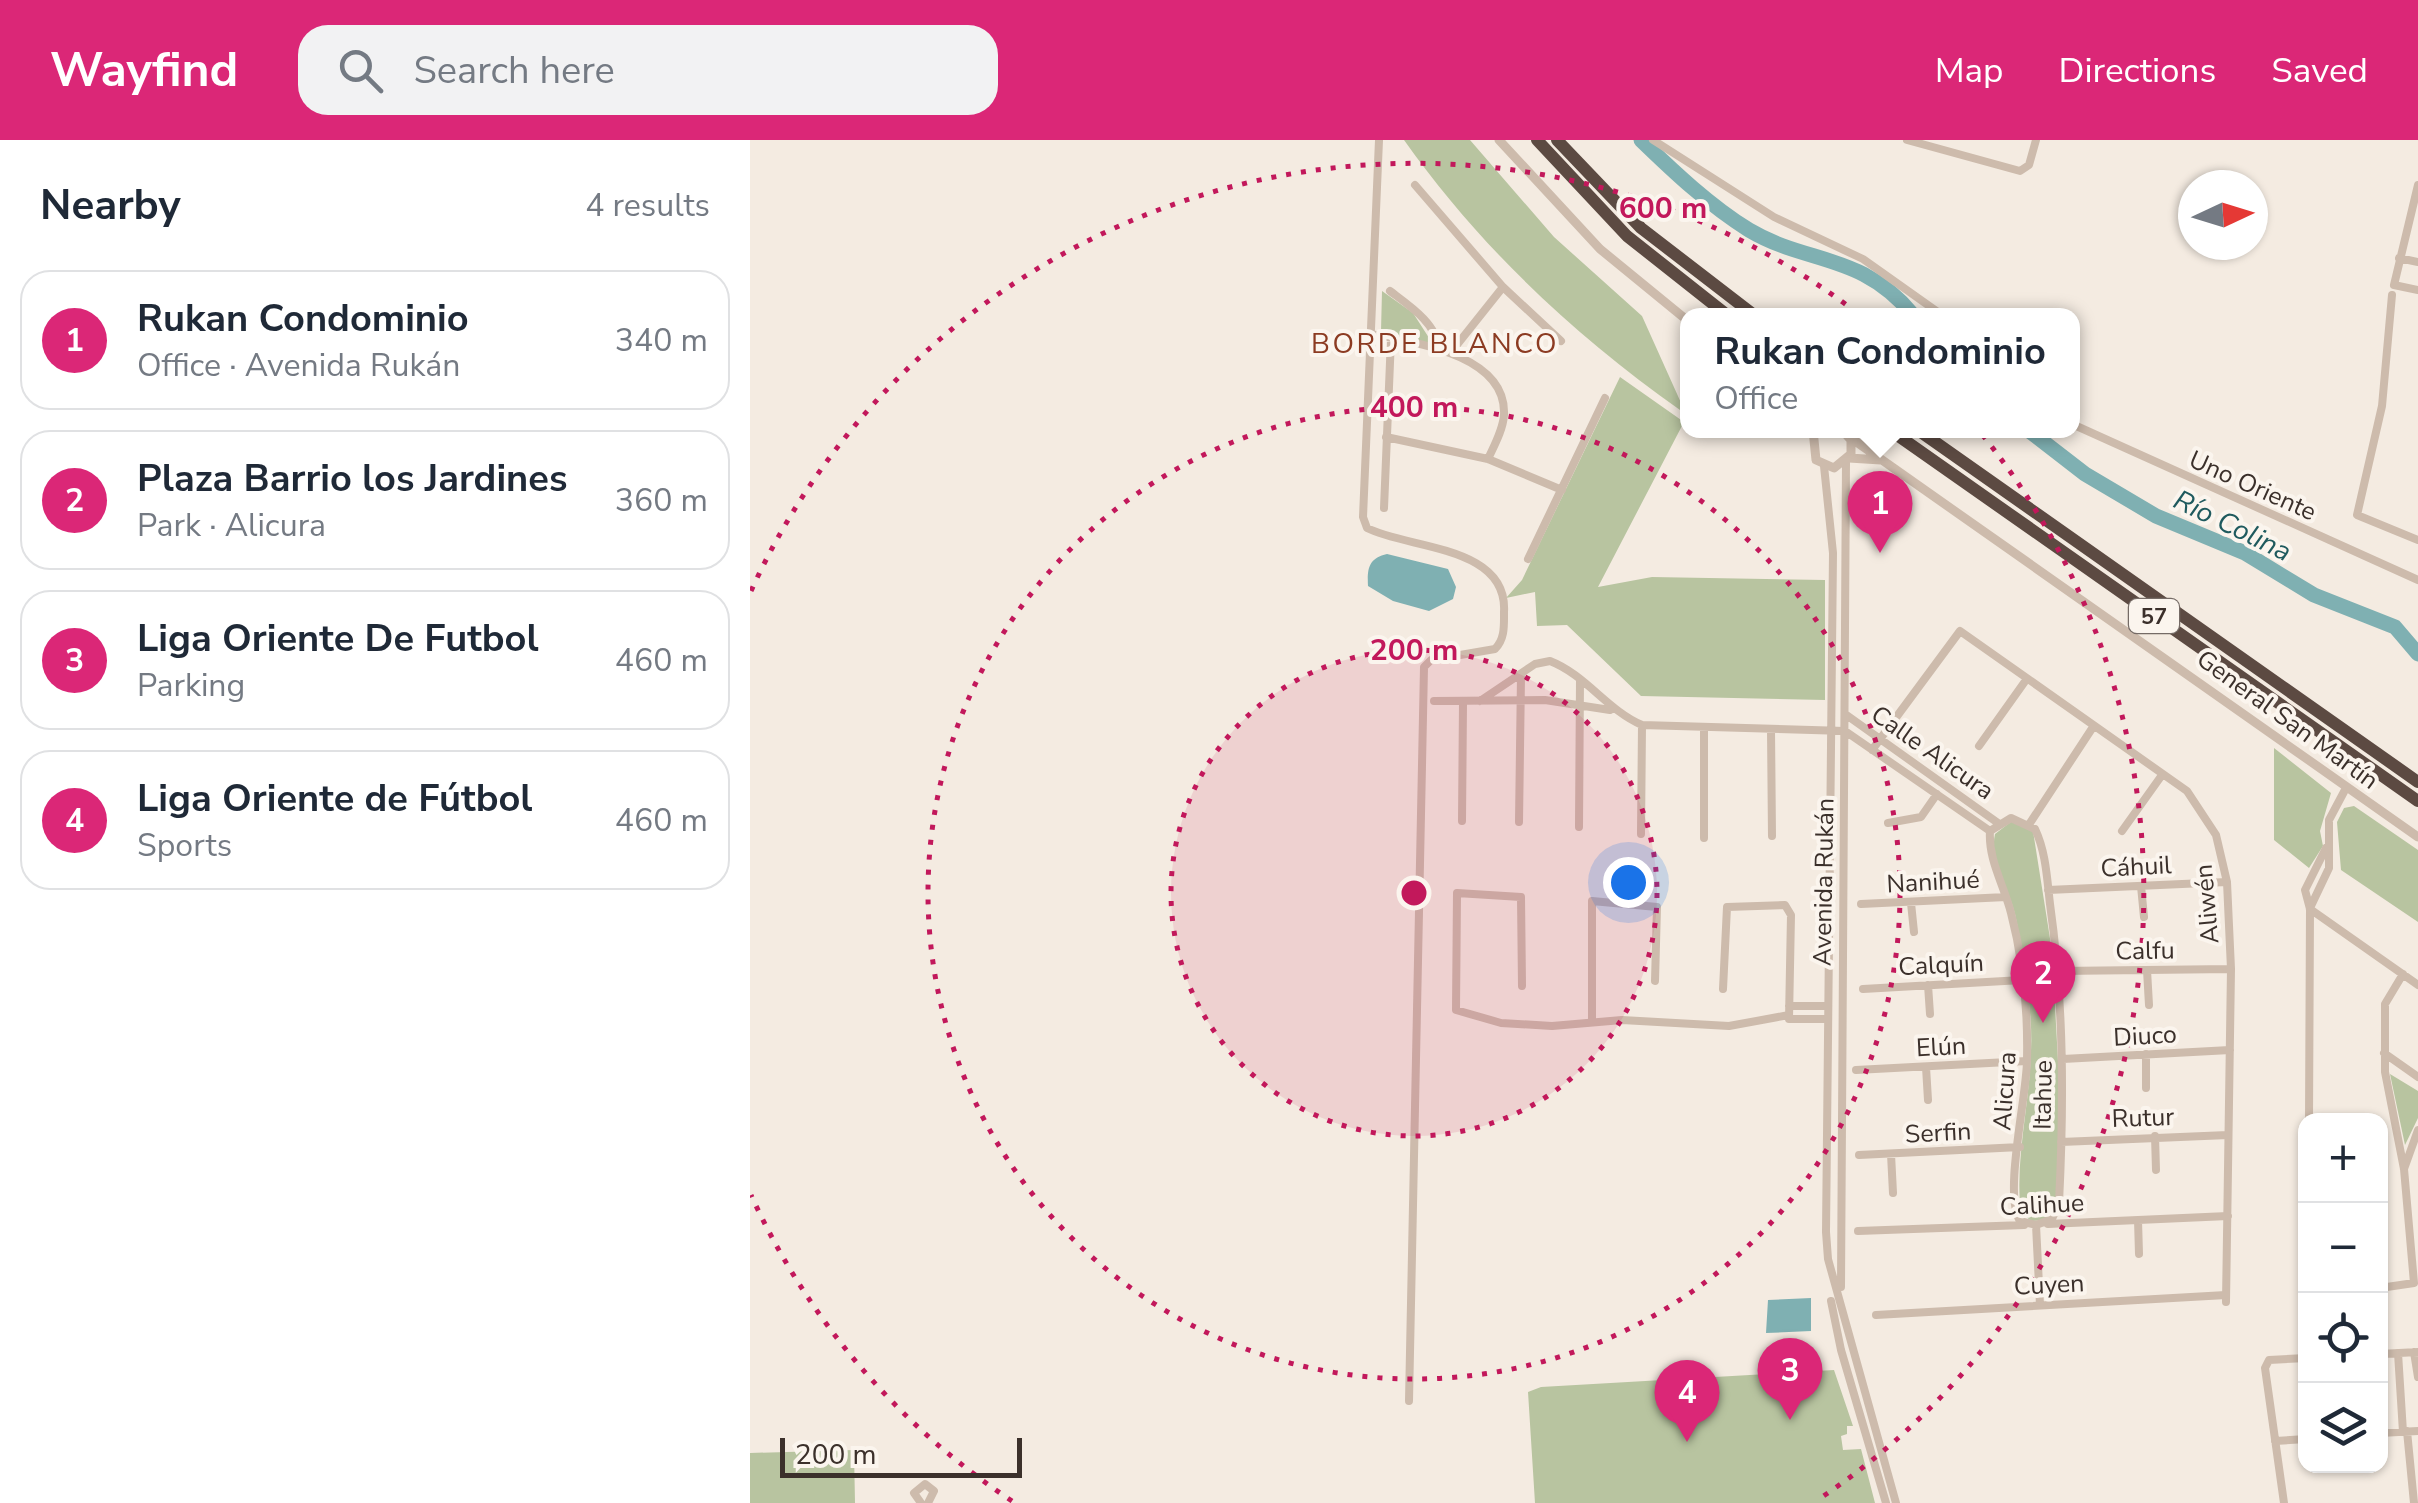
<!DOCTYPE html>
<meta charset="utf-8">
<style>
body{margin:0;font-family:"Nunito Sans",sans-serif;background:#f2f2f3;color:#1f2937}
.controls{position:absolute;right:30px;bottom:30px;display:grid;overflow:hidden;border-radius:20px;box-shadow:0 2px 8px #0004}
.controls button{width:90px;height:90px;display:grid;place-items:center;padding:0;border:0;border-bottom:2px solid #e0e1e3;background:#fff;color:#1f2937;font:50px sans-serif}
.compass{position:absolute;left:1428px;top:30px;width:90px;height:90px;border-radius:50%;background:#fff;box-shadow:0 2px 8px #0004;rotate:86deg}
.scale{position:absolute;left:30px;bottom:25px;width:242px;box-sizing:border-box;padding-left:10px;border:5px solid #3b302b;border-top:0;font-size:28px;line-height:35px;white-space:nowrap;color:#3b302b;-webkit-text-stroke:8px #fbf5ee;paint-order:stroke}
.you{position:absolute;left:878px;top:742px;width:35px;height:35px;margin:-25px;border:8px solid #fff;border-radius:50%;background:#1a73e8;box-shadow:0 0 0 15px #1a73e833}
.badge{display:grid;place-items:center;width:65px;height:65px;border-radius:50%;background:#db2777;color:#fff;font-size:32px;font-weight:700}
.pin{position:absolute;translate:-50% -82px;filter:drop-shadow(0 2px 5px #0008)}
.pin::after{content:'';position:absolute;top:52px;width:35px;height:30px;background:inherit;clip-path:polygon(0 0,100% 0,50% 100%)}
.popup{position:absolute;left:930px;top:168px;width:400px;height:130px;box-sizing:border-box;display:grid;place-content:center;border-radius:20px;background:#fff;filter:drop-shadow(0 2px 8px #0005);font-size:32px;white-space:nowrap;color:#747a83}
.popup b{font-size:38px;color:#1f2937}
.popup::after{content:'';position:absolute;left:50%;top:100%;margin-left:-20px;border:20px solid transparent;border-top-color:#fff}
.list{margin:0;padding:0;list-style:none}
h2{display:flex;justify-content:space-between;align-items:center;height:130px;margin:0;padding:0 40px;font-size:42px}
h2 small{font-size:32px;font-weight:400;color:#747a83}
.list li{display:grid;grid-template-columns:65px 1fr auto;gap:30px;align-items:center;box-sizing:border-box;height:140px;margin:0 20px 20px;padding:0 20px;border:2px solid #e0e1e3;border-radius:30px}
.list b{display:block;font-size:38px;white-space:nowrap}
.list p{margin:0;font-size:32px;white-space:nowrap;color:#747a83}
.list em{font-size:32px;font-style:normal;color:#747a83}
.icon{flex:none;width:55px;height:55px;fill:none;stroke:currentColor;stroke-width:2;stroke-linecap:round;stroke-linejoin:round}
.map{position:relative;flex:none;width:1668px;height:1363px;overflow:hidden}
header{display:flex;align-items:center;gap:60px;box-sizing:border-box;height:140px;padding:0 50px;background:#db2777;color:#fff}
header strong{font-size:48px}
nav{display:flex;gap:55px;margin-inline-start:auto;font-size:35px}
.search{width:700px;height:90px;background:#f2f2f3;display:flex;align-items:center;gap:25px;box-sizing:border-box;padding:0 35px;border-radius:30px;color:#747a83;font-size:38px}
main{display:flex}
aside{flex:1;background:#fff}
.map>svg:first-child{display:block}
.green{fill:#b8c4a0}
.water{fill:#7fb0b2}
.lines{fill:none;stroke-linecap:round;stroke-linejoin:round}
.river{stroke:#7fb0b2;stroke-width:15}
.minor{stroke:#cdbbac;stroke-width:8}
.tertiary{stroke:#cdbbac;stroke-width:9}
.motorway{stroke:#5c4a42;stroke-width:12}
.ring{fill:none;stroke:#c2185b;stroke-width:5;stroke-dasharray:5 10}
.labels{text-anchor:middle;stroke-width:8;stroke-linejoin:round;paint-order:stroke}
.shield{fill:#fbf5ee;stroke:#756b66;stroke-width:2.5}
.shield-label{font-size:22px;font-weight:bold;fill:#3b302b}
.street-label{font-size:25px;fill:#3b302b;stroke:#fbf5ee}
.neighbourhood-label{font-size:28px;letter-spacing:2.5px;fill:#8c3b22;stroke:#fbf5ee}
.water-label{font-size:28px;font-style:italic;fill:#1f5a5e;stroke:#fbf5ee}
.centre{fill:#c2185b;stroke:#fbf5ee;stroke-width:5}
.ring-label{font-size:30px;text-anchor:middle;font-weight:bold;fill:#c2185b;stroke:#fbf5ee;stroke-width:8;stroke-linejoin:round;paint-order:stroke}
</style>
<header>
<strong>Wayfind</strong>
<div class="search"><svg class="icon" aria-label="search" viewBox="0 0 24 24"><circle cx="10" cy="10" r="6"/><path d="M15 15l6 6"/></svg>Search here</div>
<nav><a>Map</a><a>Directions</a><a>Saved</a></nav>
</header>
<main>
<aside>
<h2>Nearby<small>4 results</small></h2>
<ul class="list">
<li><span class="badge">1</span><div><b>Rukan Condominio</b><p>Office · Avenida Rukán</p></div><em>340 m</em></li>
<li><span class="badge">2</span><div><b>Plaza Barrio los Jardines</b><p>Park · Alicura</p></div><em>360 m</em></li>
<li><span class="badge">3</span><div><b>Liga Oriente De Futbol</b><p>Parking</p></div><em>460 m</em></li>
<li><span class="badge">4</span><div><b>Liga Oriente de Fútbol</b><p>Sports</p></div><em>460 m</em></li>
</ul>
</aside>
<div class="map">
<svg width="1668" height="1363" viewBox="0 0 1668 1363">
<rect width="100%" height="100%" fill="#f4ebe1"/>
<path class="green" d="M654 0H720L804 97 892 176 932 265 930 270C823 194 730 107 654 0Z
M632 151 663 173 683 204 631 191Z
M870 237 934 282 848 447 902 437 1075 440V560L891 556 817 485 787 486 785 452 756 458 772 440Z
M1524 608 1581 653 1570 691 1573 706 1559 728 1524 700Z
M1604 666 1668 710V782L1591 730 1587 682 1594 668Z
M1262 681 1283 691 1302 811 1311 976 1309 1063 1296 1080 1281 1081 1271 1072C1263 1011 1287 942 1280 873 1277 841 1272 806 1265 774 1259 749 1239 720 1245 694Z
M1640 934 1668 951V978L1655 1005Z
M1084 1230 1103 1286H1097V1294L1091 1296 1093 1310 1111 1309 1125 1363H785L778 1252 791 1247Z
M104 1310 105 1363H0V1313Z"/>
<path class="water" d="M637 414 698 429 706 447 703 459 679 471 643 461 618 446C617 428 619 418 637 414Z
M1061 1158V1191L1016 1193 1018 1160Z"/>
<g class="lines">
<path class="river" d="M891 0C923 31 960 66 999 90 1058 125 1111 112 1163 175
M1278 290 1335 334 1406 376 1495 413 1564 455 1645 487 1668 514"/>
<path class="minor" d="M629 0 613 377 617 388C658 409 758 405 754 472 754 486 755 499 745 509L681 520 674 527 659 1261
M903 0 1024 77 1113 119 1192 175
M1157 0 1270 31 1279 25 1286 0
M665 45 753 147 811 201
M1668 45 1644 145 1668 150
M1649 118 1668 122
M640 151C657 164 688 184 688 208
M1642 155 1632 266 1607 375 1668 400
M620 194C662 202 757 214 754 275 753 290 744 306 738 319
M702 211 753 147
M1322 284 1668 440
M636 297 738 319 812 350
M1074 326 1083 413 1076 1092 1078 1119 1146 1363
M634 368 641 198
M778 419 855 258
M684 561 795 560 860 570
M730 561 785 524 800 521C836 535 857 570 892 585L1095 591 1240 691
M1095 574 1248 683
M1021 590 1022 696
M1229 606 1276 540
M1122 610 1210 491 1437 651 1466 695 1477 742 1481 829 1476 1162
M712 681 713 563
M769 682 771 536
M1138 683 1171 677 1187 654
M1280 683 1343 587
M829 687 830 540
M1240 691 1261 678 1285 689C1296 712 1297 739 1300 764 1314 864 1314 963 1309 1063L1302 1079 1286 1085
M1240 691C1238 720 1254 745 1261 773 1273 819 1278 872 1277 920 1277 956 1253 1055 1270 1081L1286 1085
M1372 691 1412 635
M891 694 892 585
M954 698V587
M1391 746 1394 777
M1298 750 1477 742
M1161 763 1164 792
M1111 764 1256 757
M1560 768 1579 728V680L1596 648
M1560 769 1668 845
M1397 830 1399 865
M1309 831 1481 829
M1178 845 1180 874
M772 846 771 757 707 753 706 870 751 883 802 886 872 880 979 886 1039 875
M973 849 977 767 1035 765 1041 775 1039 879H1078
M1113 849 1272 840
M1039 866H1078
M842 882V761L907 767 905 841
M1634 913 1668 937
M1313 919 1480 910
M1176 927 1178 960
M1106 930 1277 921
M1396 948V914
M1559 981 1560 769 1555 750 1576 708
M1405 996 1406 1030
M1311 1002 1478 995
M1141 1014 1143 1053
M1109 1015 1270 1007
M1654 1029 1668 990
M1388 1080 1389 1114
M1298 1084 1478 1076
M1286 1085 1290 1165
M1108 1091 1274 1085
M1091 1147 1096 322
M1630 1148 1664 1143 1654 1029 1635 932V864L1653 834
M1554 1154 1556 1071
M1081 1161 1091 1210 1136 1363
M1126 1175 1476 1155
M1664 1212 1668 1237
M1648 1213 1653 1292
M1630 1214 1668 1212
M1657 1291 1664 1363
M1630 1293 1668 1291
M1525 1301 1556 1299
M171 1363 164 1353 175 1344 184 1351 178 1363
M1534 1363 1515 1228 1519 1220 1556 1218"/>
<path class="tertiary" d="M749 0 850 109 938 181
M1063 290 1066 320 1084 328 1101 314V300L1092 290
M1098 296 1668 697
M1099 318 1131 320"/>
<path class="motorway" d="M787 0 877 96 977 175
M807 0 891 88 1004 175
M1140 290 1668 661
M1168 290 1668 642"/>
</g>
<circle cx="664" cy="753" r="243" fill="#c2185b" fill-opacity=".12"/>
<g class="ring">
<circle cx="664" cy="753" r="243"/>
<circle cx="664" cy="753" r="486"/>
<path d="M262 1361A729 729 0 0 1 1 1055M1 451A729 729 0 1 1 1066 1361"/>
</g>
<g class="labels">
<rect class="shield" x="1379" y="459" width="50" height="34" rx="8"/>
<g class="shield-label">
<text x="1404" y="484">57</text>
</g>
<g class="street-label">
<text transform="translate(1503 345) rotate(24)" y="9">Uno Oriente</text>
<text transform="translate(1538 579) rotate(36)" y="9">General San Martín</text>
<text transform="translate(1183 612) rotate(35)" y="9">Calle Alicura</text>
<text transform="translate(1386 726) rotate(-3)" y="9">Cáhuil</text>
<text transform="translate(1183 741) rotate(-3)" y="9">Nanihué</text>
<text transform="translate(1073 742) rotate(-89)" y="9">Avenida Rukán</text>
<text transform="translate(1456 764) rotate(-95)" y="9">Aliwén</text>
<text transform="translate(1395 810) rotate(-1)" y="9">Calfu</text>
<text transform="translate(1191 824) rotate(-3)" y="9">Calquín</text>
<text transform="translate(1395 895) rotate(-3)" y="9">Diuco</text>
<text transform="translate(1191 906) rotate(-3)" y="9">Elún</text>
<text transform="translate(1254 951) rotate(-86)" y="9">Alicura</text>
<text transform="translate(1292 955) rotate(-89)" y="9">Itahue</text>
<text transform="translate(1393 977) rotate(-2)" y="9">Rutur</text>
<text transform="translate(1188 992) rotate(-3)" y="9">Serfin</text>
<text transform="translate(1292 1064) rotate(-3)" y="9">Calihue</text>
<text transform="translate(1299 1144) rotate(-3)" y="9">Cuyen</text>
</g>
<g class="neighbourhood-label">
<text x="685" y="213">BORDE BLANCO</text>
</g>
<g class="water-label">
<text transform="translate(1483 385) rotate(26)" y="10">Río Colina</text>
</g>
</g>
<circle cx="664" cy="753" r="15" class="centre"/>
<g class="ring-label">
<text x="913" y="78">600 m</text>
<text x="664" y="277">400 m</text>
<text x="664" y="520">200 m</text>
</g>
</svg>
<div class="controls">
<button>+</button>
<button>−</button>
<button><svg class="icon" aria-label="locate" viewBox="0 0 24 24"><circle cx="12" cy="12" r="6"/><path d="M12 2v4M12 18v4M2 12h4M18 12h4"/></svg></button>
<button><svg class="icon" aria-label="layers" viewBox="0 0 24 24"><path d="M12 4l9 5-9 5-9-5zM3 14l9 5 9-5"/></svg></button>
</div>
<svg class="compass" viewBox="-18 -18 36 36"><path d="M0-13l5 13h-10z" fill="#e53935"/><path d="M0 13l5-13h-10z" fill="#747a83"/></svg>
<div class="scale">200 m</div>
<div class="you"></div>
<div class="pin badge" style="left:1130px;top:413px">1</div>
<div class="popup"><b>Rukan Condominio</b>Office</div>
<div class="pin badge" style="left:1293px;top:883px">2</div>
<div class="pin badge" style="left:1040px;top:1280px">3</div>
<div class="pin badge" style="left:937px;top:1302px">4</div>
</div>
</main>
